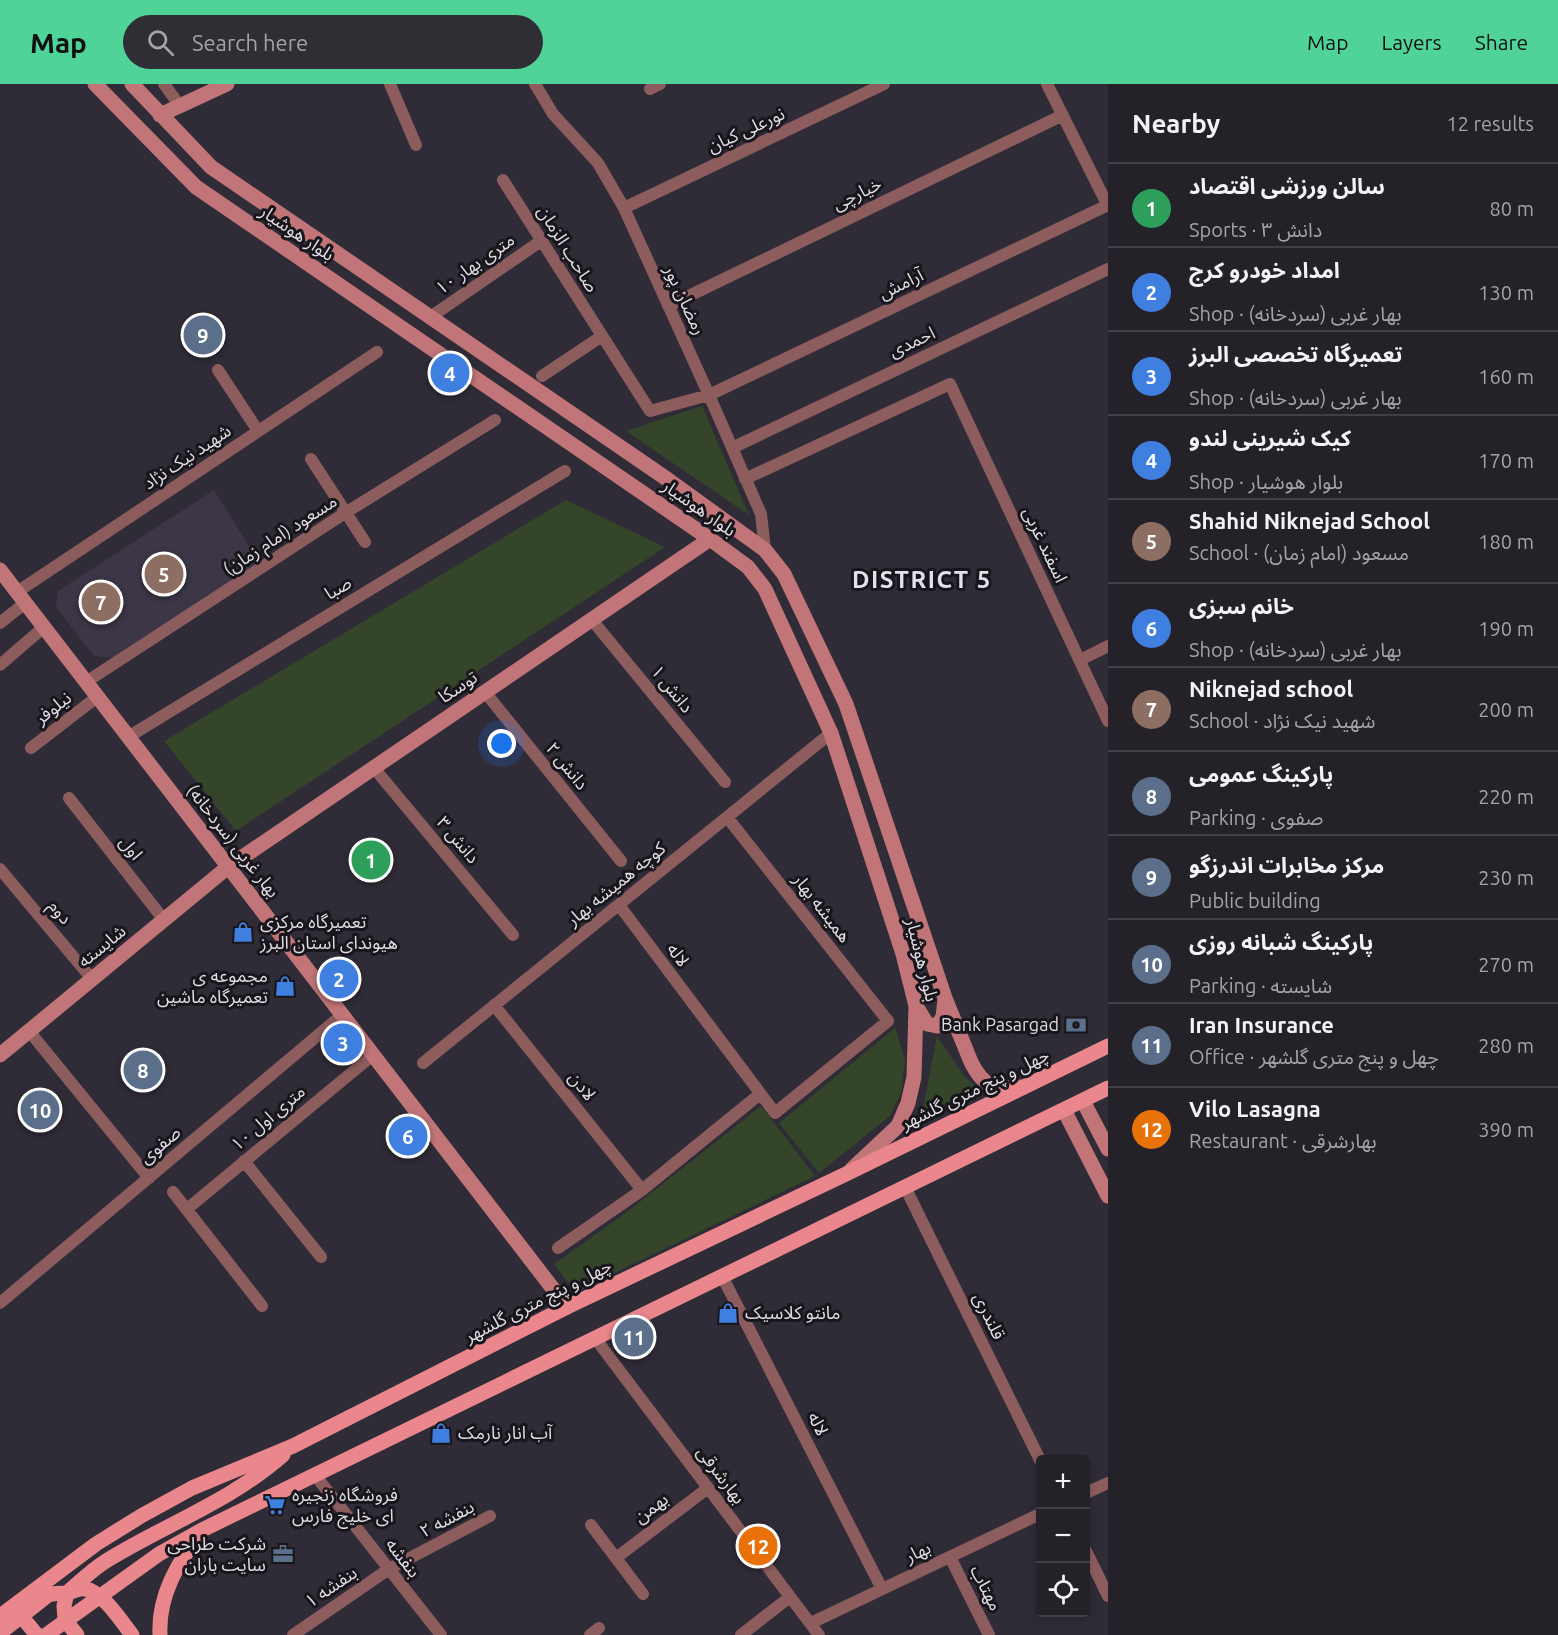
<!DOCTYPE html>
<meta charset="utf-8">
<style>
body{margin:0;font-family:Ubuntu,"Noto Sans Arabic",sans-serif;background:#302e35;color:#f1f3f6}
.controls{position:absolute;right:18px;bottom:18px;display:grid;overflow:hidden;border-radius:6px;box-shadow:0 3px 9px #0003}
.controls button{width:54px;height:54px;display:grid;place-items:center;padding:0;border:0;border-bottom:2px solid #413e46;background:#242129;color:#f1f3f6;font:30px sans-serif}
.you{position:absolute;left:502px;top:660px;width:21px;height:21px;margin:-15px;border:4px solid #fff;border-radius:50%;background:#1a73e8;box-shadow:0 0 0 9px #1a73e833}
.badge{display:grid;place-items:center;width:39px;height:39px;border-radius:50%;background:#4fd399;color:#fff;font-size:20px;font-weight:700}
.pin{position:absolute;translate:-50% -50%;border:3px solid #fff;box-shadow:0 2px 6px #0006}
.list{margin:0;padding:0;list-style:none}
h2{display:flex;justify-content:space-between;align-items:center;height:78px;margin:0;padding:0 24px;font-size:26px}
h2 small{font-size:20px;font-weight:400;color:#a3a3a8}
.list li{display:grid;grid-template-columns:39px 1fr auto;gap:18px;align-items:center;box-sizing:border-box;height:84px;padding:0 24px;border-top:2px solid #413e46}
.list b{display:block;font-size:22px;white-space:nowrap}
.list p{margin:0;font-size:20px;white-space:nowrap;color:#a3a3a8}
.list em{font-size:20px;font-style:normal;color:#a3a3a8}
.icon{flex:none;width:33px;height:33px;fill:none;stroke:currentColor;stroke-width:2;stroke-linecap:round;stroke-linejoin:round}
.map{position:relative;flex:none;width:1108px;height:1551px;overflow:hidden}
header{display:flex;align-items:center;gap:36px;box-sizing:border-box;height:84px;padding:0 30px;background:#4fd399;color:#111}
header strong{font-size:28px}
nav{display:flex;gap:33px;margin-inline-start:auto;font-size:21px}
.search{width:420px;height:54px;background:#302e35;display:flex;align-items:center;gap:15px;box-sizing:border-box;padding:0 21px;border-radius:33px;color:#a3a3a8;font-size:22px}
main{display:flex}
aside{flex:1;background:#242129}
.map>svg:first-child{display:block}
.built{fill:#3c3646}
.green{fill:#34452a}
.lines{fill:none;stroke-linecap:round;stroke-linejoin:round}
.street{stroke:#8d5d5e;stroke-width:12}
.secondary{stroke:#c17578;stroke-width:15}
.primary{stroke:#ea878c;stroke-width:15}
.labels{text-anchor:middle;stroke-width:6;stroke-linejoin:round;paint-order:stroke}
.street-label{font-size:18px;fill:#dfdce3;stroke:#18161b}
.poi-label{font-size:18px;fill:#dfdce3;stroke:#18161b;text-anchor:start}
.district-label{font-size:24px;font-weight:bold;letter-spacing:1.5px;fill:#e4dfed;stroke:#18161b}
</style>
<header>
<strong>Map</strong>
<div class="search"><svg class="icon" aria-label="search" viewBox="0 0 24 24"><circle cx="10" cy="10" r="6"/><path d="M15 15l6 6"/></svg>Search here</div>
<nav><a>Map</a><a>Layers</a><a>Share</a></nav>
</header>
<main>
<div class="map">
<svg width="1108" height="1551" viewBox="0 0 1108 1551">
<rect width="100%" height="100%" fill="#302c37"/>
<path class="built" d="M214 406 260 480 117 574 94 572 56 523 58 507Z"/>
<path class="green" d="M702 322 749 431 626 347Z
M566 416 665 463 236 747 164 657Z
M895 944 905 975 901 1009 890 1032 819 1089 779 1039Z
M937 952 964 992 980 1005 922 1029Z
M761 1022 815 1092 575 1208 554 1180 627 1128Z"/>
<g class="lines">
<path class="street" d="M164 0 180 22
M390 0 416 61
M535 0 553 30 598 79 624 124 709 311 761 430 765 466
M1047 0 1108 122
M650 5 660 0
M503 96 650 327 709 311 1108 121
M624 124 884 0
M668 222 1063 31
M429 234 541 157
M218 286 258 347
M542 292 602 252
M732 364 1108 185
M311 375 365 458
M745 395 950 300 1108 637
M17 508 377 268
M592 536 725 698
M0 539 25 519
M1080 576 1108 562
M0 581 44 543
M86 598 345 429 495 336
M485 608 621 777
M128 653 565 387
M31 664 97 613
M374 684 513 851
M69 714 164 836
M0 785 92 895
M619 821 775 1029 888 937 727 733
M494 921 642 1106
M29 947 149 1094
M423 979 831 649
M244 1077 321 1173
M905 1103 1040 1376
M173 1108 262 1222
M187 1125 373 971
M558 1164 642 1106 760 1010
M722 1192 882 1505
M0 1219 342 931
M595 1254 819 1551
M315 1391 441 1551
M1086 1409 1108 1399
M591 1441 643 1510
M1086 1467 1108 1512
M950 1473 989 1551
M616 1474 708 1404
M811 1539 1040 1430
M293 1551 389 1485 490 1432
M590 1551 599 1544
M741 1551 790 1513"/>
<path class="secondary" d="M95 0 196 103 710 455 748 483 765 505 831 649 903 870 916 922 914 993 908 1019 898 1042 852 1085
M132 0 211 83 667 395 765 466 784 490 846 620 945 914 971 978C984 1004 994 1005 1021 1003
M160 31 227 0
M0 486 567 1223
M916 922 927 940 937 942 943 933 945 916
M0 971 228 783 710 455
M1083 1017 1108 1065
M1064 1026 1108 1112"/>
<path class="primary" d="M0 1532 96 1460 141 1432 192 1404 293 1362 567 1223 846 1090 1108 962
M21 1532 37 1551
M65 1536 64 1522 67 1509C79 1498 92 1486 106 1477 164 1441 231 1417 283 1371
M65 1536 77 1551
M0 1549 48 1511C55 1509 59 1509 67 1509 73 1508 78 1504 85 1505 102 1507 122 1538 132 1551
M46 1551 159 1470 202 1446 1108 1004
M160 1551C158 1512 177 1481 199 1450"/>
</g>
<defs>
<g id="shop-bare" transform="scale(1.62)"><path d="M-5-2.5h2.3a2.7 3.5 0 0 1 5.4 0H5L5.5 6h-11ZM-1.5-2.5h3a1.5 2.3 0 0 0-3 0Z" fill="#3f7fe0" stroke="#18161b" stroke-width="2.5" paint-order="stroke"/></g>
<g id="bank-bare" transform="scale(1.62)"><path d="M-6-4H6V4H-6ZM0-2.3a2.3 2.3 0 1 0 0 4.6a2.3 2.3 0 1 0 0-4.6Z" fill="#5c6f8a" stroke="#18161b" stroke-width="2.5" paint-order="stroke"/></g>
<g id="supermarket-bare" transform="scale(1.62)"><path d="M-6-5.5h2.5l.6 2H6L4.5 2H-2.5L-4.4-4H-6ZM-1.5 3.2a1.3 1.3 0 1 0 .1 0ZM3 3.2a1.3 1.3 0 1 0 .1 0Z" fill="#3f7fe0" stroke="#18161b" stroke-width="2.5" paint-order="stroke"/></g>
<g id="office-bare" transform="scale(1.62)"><path d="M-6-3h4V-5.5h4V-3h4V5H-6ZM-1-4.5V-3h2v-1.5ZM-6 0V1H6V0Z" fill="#5c6f8a" stroke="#18161b" stroke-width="2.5" paint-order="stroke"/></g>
</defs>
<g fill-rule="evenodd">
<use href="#shop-bare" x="243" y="848"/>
<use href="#shop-bare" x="285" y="902"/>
<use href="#bank-bare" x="1076" y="941"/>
<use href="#shop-bare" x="728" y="1229"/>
<use href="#shop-bare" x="441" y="1349"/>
<use href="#supermarket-bare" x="275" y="1421"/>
<use href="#office-bare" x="283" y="1470"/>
</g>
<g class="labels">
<g class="street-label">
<text transform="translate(746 46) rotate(-25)" y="6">نورعلی کیان</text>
<text transform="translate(857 110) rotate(-26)" y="6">خیارچی</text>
<text transform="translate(297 149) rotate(34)" y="6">بلوار هوشیار</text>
<text transform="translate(568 165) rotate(58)" y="6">صاحب الزمان</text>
<text transform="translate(475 180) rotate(-35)" y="6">۱۰ متری بهار</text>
<text transform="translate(901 200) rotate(-26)" y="6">آرامش</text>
<text transform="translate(685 216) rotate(65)" y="6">رمضان پور</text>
<text transform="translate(912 258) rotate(-25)" y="6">احمدی</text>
<text transform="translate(187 373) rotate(-34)" y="6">شهید نیک نژاد</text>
<text transform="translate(699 424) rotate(35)" y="6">بلوار هوشیار</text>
<text transform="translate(280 451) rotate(-33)" y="6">مسعود (امام زمان)</text>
<text transform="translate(1045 461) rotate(65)" y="6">اسفند غربی</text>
<text transform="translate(338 504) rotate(-31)" y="6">صبا</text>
<text transform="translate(458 603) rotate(-34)" y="6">توسکا</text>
<text transform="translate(672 605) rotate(51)" y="6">دانش ۱</text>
<text transform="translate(53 624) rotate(-38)" y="6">نیلوفر</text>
<text transform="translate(567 682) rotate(51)" y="6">دانش ۲</text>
<text transform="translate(458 756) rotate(50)" y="6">دانش ۳</text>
<text transform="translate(233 757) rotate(52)" y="6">بهار غربی (سردخانه)</text>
<text transform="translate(131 764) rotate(52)" y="6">اول</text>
<text transform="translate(616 800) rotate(-39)" y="6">کوچه همیشه بهار</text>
<text transform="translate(822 824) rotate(52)" y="6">همیشه بهار</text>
<text transform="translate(60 828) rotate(50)" y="6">دوم</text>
<text transform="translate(102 862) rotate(-39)" y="6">شایسته</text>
<text transform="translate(678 871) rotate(53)" y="6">لاله</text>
<text transform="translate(922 876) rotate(76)" y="6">بلوار هوشیار</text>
<text transform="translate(582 1002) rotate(51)" y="6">لادن</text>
<text transform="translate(975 1005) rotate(-26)" y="6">چهل و پنج متری گلشهر</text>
<text transform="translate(268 1034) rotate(-40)" y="6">۱۰ متری اول</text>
<text transform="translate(160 1061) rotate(-40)" y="6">صفوی</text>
<text transform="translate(538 1217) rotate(-27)" y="6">چهل و پنج متری گلشهر</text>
<text transform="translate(989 1232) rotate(64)" y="6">قلندری</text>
<text transform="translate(818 1340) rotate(63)" y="6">لاله</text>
<text transform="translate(721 1391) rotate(53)" y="6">بهارشرقی</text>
<text transform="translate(651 1424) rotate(-37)" y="6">بهمن</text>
<text transform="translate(447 1435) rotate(-28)" y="6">بنفشه ۲</text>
<text transform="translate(918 1468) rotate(-25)" y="6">بهار</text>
<text transform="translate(403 1474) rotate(52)" y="6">بنفشه</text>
<text transform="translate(331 1503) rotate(-34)" y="6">بنفشه ۱</text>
<text transform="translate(986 1504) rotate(63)" y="6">مهتاب</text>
</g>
<g class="poi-label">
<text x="260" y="844">تعمیرگاه مرکزی<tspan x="260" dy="21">هیوندای استان البرز</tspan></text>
<text x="268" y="898" text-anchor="end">مجموعه ی<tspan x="268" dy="21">تعمیرگاه ماشین</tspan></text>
<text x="1059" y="947" text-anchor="end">Bank Pasargad</text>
<text x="745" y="1235">مانتو کلاسیک</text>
<text x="458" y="1355">آب انار نارمک</text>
<text x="292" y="1417">فروشگاه زنجیره<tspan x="292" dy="21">ای خلیج فارس</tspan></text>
<text x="266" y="1466" text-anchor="end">شرکت طراحی<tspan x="266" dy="21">سایت باران</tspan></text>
</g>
<g class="district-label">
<text x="922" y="504">DISTRICT 5</text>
</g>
</g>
</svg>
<div class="controls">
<button>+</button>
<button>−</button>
<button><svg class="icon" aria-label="locate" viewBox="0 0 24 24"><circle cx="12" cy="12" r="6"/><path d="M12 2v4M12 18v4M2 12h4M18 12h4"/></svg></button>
</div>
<div class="you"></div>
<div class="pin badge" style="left:371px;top:776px;background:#2e9e5b">1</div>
<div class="pin badge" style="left:339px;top:895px;background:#3f7fe0">2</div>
<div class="pin badge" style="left:343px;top:959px;background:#3f7fe0">3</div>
<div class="pin badge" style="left:450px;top:289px;background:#3f7fe0">4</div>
<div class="pin badge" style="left:164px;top:490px;background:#8d6e63">5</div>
<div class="pin badge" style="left:408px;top:1052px;background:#3f7fe0">6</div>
<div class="pin badge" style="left:101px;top:518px;background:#8d6e63">7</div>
<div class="pin badge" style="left:143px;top:986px;background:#5c6f8a">8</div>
<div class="pin badge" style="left:203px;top:251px;background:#5c6f8a">9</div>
<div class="pin badge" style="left:40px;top:1026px;background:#5c6f8a">10</div>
<div class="pin badge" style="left:634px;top:1253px;background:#5c6f8a">11</div>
<div class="pin badge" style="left:758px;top:1462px;background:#e8710a">12</div>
</div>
<aside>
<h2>Nearby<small>12 results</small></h2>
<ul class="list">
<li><span class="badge" style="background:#2e9e5b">1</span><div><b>سالن ورزشی اقتصاد</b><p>Sports · دانش ۳</p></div><em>80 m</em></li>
<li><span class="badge" style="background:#3f7fe0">2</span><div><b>امداد خودرو کرج</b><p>Shop · بهار غربی (سردخانه)</p></div><em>130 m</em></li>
<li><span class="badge" style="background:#3f7fe0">3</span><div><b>تعمیرگاه تخصصی البرز</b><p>Shop · بهار غربی (سردخانه)</p></div><em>160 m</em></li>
<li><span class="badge" style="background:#3f7fe0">4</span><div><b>کیک شیرینی لندو</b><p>Shop · بلوار هوشیار</p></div><em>170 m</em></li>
<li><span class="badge" style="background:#8d6e63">5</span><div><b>Shahid Niknejad School</b><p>School · مسعود (امام زمان)</p></div><em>180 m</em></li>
<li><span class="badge" style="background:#3f7fe0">6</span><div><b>خانم سبزی</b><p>Shop · بهار غربی (سردخانه)</p></div><em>190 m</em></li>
<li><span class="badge" style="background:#8d6e63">7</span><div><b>Niknejad school</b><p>School · شهید نیک نژاد</p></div><em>200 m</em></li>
<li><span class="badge" style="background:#5c6f8a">8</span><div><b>پارکینگ عمومی</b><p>Parking · صفوی</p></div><em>220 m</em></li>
<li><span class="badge" style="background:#5c6f8a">9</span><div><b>مرکز مخابرات اندرزگو</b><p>Public building</p></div><em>230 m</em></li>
<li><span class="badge" style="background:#5c6f8a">10</span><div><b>پارکینگ شبانه روزی</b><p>Parking · شایسته</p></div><em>270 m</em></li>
<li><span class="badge" style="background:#5c6f8a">11</span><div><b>Iran Insurance</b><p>Office · چهل و پنج متری گلشهر</p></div><em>280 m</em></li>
<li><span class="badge" style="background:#e8710a">12</span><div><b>Vilo Lasagna</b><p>Restaurant · بهارشرقی</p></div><em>390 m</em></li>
</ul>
</aside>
</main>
